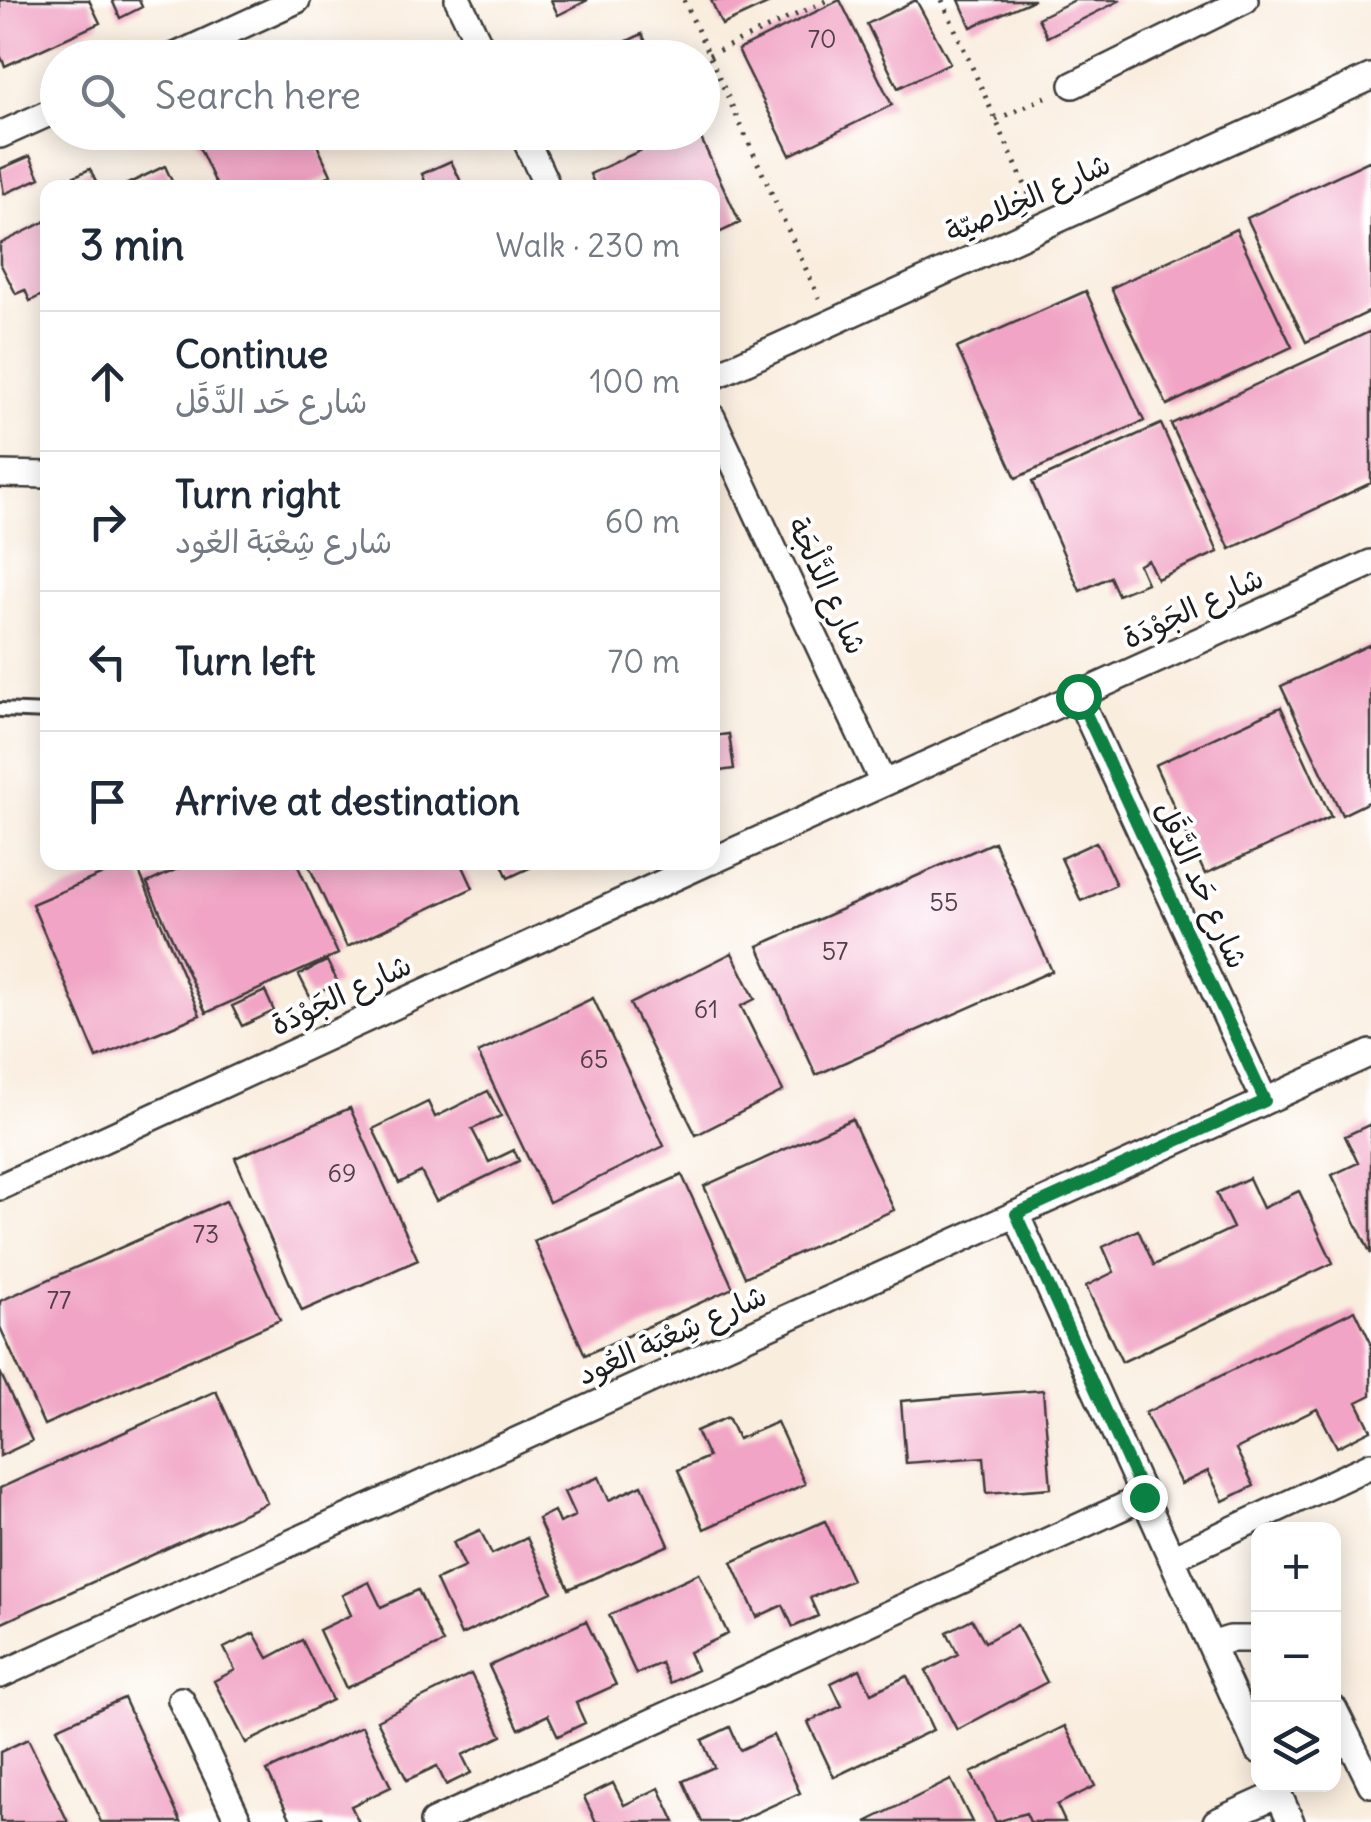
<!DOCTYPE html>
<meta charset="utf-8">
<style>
body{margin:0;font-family:Delius,"Playpen Sans Arabic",sans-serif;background:#f2f2f3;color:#1f2937}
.controls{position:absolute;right:30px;bottom:30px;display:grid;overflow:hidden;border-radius:20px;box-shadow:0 5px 25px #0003}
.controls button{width:90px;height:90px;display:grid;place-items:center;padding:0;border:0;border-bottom:2px solid #e0e1e3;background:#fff;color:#1f2937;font:50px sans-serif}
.stop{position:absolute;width:30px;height:30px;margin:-22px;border:8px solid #0b8043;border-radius:50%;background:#fff}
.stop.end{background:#0b8043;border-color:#fff;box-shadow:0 2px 10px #0008}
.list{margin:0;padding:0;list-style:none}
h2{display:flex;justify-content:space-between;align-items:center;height:130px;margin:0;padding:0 40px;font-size:42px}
h2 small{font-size:32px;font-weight:400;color:#747a83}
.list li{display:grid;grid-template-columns:65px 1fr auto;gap:30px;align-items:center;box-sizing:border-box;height:140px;padding:0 40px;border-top:2px solid #e0e1e3}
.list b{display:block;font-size:38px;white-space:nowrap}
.list p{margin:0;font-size:32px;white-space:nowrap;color:#747a83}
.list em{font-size:32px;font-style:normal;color:#747a83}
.icon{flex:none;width:55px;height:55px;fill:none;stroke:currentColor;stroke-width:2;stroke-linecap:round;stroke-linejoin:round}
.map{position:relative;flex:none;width:1371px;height:1822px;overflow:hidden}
.search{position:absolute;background:#fff;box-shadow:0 5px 25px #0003;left:40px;top:40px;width:680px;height:110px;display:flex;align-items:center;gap:25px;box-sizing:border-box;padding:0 35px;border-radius:55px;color:#747a83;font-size:38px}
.panel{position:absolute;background:#fff;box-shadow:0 5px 25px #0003;left:40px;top:180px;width:680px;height:690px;border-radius:20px}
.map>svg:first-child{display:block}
.building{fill:#f1a4c5}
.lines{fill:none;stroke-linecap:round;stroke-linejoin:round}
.service-casing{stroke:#3d3b39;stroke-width:18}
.minor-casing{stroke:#3d3b39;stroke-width:30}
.path{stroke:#3d3b39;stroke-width:5;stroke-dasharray:2.5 8;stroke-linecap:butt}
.service{stroke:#fff;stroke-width:12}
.minor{stroke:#fff;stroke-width:25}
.route{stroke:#0b8043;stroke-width:12}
.labels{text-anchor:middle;stroke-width:8;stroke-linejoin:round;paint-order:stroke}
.number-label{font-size:25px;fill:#513e46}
.street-label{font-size:30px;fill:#1c1c1c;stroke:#fff}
</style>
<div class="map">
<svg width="1371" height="1822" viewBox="0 0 1371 1822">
<rect width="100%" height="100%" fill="#fff"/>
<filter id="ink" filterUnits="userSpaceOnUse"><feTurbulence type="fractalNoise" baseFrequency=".01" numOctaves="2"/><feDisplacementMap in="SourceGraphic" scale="20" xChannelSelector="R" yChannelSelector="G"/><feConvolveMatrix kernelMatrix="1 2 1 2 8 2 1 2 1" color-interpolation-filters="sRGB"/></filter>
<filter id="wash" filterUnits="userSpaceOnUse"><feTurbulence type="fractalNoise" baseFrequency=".0048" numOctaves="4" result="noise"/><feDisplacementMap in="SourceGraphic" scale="40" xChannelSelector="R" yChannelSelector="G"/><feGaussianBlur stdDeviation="2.25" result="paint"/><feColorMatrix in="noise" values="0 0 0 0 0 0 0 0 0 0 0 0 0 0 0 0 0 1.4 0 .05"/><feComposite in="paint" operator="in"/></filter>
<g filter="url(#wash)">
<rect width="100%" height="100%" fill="#f9edde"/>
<g id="blocks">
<path class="building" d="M0 0H89L100 23 5 66 0 55Z
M112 0H139L142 7 120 18Z
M551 0H588L558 15Z
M711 0H776L722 25Z
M840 0 892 105 790 155 738 50Z
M916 0 950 63 898 88 867 24Z
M959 0H1034L971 27Z
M1075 0H1121L1047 37 1038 18Z
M642 34 654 58H591L615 47Z
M192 132H311L331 175 304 188H218Z
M680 132H698L740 223 712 236V188H596L590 174Z
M30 156 40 178 4 194 0 169Z
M1371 160V311L1306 342 1247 218Z
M451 161 462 184 428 188 422 174Z
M165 166 175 188H119Z
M90 169 99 188H49Z
M48 220V292L30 301 25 290 16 294 0 263V244Z
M1236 229 1292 347 1167 405 1111 288Z
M1086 291 1144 421 1016 478 957 348Z
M1371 331V483L1230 549 1171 424Z
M1161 424 1218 552 1157 579 1148 560 1139 565 1147 583 1118 595 1110 577 1080 591 1032 482Z
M1371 644V801L1342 815 1281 686Z
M1281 707 1331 817 1205 874 1155 765Z
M729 734 734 769 712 772V736Z
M994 842 1052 971 816 1075 758 946Z
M1096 842 1116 885 1081 901 1061 858Z
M131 862H135L200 1015 97 1058 32 904Z
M192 862H296L338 954 206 1013 147 883Z
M307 862H461L473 888 347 947Z
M501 862H542L508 878Z
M732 953 755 999 741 1006 783 1091 696 1135 630 1004Z
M327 961 338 983 310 997 299 975Z
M265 991 274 1011 242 1026 232 1006Z
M593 998 664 1146 549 1202 478 1053Z
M488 1091 501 1116 472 1129 489 1162 514 1150 519 1161 436 1201 421 1172 399 1183 373 1129 428 1102 435 1117Z
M350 1108 418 1260 302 1311 235 1158Z
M852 1119 894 1210 745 1277 704 1186Z
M1371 1124V1254L1332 1175 1358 1163 1345 1136Z
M682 1175 733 1288 585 1355 534 1241Z
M1249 1178 1263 1208 1299 1191 1333 1263 1122 1362 1086 1286 1114 1272 1103 1247 1138 1230 1154 1265 1233 1228 1216 1193Z
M226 1201 280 1320 44 1425 0 1327V1301Z
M1355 1310 1371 1343V1395L1357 1402 1371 1430 1337 1447 1317 1409 1236 1449 1254 1486 1223 1501 1208 1471 1181 1484 1145 1413Z
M0 1372 32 1441 0 1456Z
M1043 1390 1051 1488 987 1493 984 1457 906 1463 901 1401Z
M216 1391 267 1503 0 1624V1488Z
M728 1417 738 1439 777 1422 805 1484 704 1529 678 1470 708 1457 696 1431Z
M599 1477 609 1500 642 1485 669 1545 569 1589 538 1519 554 1511 559 1523 575 1516 564 1492Z
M825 1521 852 1580 810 1598 818 1616 793 1627 783 1605 757 1617 732 1562Z
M480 1530 492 1554 527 1538 552 1592 461 1635 436 1580 465 1567 453 1542Z
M699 1573 728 1634 689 1652 697 1670 670 1683 661 1663 636 1674 609 1615Z
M369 1582 381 1607 418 1590 443 1643 346 1688 319 1630 351 1615 342 1595Z
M972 1619 985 1642 1017 1625 1047 1682 957 1730 926 1671 958 1654 947 1632Z
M586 1621 616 1685 576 1703 585 1723 558 1736 548 1715 519 1729 489 1666Z
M254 1633 268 1658 302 1640 332 1700 246 1743 214 1681 235 1670 224 1648Z
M860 1669 871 1693 907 1676 933 1730 834 1777 808 1722 842 1706 831 1683Z
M471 1674 502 1736 462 1755 471 1773 446 1785 437 1766 407 1780 377 1720Z
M124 1698 181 1822H101L57 1728Z
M362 1726 391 1787 351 1806 359 1822H325L322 1817 292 1822 267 1771Z
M1065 1726 1095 1786 1057 1805 1065 1822H1030L1026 1813 996 1822 971 1773Z
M730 1727 740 1750 773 1735 800 1793 736 1822H702L683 1781 714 1767 702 1740Z
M28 1739 68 1822H0V1752Z
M951 1780 972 1822H866Z
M613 1783 624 1805 659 1788 675 1822H596L584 1797Z"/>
</g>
</g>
<g filter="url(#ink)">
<use href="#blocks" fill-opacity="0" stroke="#3d3b39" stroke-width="2.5"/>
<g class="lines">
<g class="service-casing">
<path id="service" d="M0 710 48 712"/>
</g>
<g class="minor-casing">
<path id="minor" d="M458 0 486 58
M171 58 297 0
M1073 85 1245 0
M522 132 548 188
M0 135 58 109
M712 377 1371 77
M712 417 883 783
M0 474 48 475
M1078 696 1265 1101
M712 861 1371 563
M0 1187 708 862
M1016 1214 1258 1750
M1172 1558 1371 1465
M1211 1645 1230 1639H1258
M0 1675 1371 1053
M181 1700 239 1822
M1334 1709 1371 1784
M1274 1784 1291 1822
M433 1822 1144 1497
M1216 1822 1278 1794"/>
</g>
<path class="path" d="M684 0 819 298
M942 0 1033 203
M709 55 828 0
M996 120 1048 96"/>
<use href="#service" class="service"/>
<use href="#minor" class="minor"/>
</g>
</g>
<g class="lines" filter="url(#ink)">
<path class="route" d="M1078 696 1265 1101 1016 1214 1144 1497"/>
</g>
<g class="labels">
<g class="number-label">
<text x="822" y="48">70</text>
<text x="944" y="911">55</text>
<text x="835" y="960">57</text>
<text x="706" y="1018">61</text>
<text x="594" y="1068">65</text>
<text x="342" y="1182">69</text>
<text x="206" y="1243">73</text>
<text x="59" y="1309">77</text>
</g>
<g class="street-label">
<text transform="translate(1028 198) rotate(-24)" y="10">شارع الخِلاصيّة</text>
<text transform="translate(827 586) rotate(65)" y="10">شارع الدَّلْجَة</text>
<text transform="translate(1193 608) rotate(-25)" y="10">شارع الجَوْدَة</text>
<text transform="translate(1201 885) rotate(65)" y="10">شارع حَد الدَّقَل</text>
<text transform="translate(341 995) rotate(-25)" y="10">شارع الجَوْدَة</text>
<text transform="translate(672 1335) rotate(-24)" y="10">شارع شِعْبَة العُود</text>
</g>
</g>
</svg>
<div class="controls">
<button>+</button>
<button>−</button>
<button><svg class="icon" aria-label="layers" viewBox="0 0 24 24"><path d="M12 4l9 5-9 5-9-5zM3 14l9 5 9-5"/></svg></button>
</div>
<div class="stop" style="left:1078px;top:696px"></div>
<div class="stop end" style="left:1144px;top:1497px"></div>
<div class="search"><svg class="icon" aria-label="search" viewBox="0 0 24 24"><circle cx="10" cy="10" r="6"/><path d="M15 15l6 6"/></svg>Search here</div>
<section class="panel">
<h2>3 min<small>Walk · 230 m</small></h2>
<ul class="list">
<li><svg class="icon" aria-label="ahead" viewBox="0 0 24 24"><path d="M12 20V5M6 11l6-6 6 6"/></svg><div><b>Continue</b><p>شارع حَد الدَّقَل</p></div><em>100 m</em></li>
<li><svg class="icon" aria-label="right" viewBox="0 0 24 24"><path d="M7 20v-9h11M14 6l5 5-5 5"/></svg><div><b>Turn right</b><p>شارع شِعْبَة العُود</p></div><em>60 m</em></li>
<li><svg class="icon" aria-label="left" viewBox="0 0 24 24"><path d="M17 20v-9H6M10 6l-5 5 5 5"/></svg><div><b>Turn left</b></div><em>70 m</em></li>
<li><svg class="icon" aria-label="arrive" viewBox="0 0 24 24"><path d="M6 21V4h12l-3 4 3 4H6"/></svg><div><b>Arrive at destination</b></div></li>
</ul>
</section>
</div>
